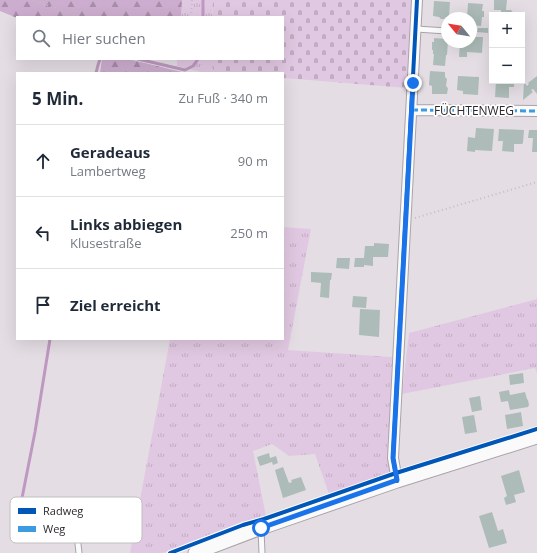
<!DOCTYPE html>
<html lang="de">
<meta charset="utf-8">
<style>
body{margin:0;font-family:"Open Sans",sans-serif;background:#f6f6f7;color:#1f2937}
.controls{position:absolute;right:12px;top:12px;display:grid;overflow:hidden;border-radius:0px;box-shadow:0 4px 16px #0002}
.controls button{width:36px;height:36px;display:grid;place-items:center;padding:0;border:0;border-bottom:1px solid #e0e1e3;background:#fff;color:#1f2937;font:20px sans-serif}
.compass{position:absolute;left:441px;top:12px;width:36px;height:36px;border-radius:50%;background:#fff;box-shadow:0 4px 16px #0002;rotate:300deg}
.stop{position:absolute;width:12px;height:12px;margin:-9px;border:3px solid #1a73e8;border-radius:50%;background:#fff}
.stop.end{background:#1a73e8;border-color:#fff;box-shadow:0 1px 4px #0008}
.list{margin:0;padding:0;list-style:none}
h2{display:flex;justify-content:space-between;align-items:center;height:52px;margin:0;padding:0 16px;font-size:17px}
h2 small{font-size:13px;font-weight:400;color:#747a83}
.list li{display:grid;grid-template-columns:26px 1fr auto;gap:12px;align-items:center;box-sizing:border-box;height:72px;padding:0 16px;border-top:1px solid #e0e1e3}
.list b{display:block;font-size:15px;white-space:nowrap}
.list p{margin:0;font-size:13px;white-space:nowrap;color:#747a83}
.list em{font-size:13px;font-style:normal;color:#747a83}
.icon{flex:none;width:22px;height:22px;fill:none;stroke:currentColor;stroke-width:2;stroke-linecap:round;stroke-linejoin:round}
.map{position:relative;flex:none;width:537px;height:553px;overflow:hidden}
.search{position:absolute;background:#fff;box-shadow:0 4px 16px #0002;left:16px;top:16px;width:268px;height:44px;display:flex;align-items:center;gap:10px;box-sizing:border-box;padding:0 14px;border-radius:0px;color:#747a83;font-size:15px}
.panel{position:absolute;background:#fff;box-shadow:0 4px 16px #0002;left:16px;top:72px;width:268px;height:268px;border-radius:0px}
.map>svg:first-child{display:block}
.grass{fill:url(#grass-tufts)}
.forest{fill:url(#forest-firs)}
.cemetery{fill:url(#cemetery-stones)}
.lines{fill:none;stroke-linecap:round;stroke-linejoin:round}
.stream{stroke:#bf98c1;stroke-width:3}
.building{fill:#adbcb8}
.service-casing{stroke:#a8a3a8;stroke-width:7}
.minor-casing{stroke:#a8a3a8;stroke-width:12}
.tertiary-casing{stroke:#a8a3a8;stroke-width:15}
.path{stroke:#c1bfc1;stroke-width:2;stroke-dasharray:1 3;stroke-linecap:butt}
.service{stroke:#fbfafb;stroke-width:5}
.minor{stroke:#fbfafb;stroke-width:10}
.tertiary{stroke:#fbfafb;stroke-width:13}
.quiet{stroke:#3d9ce1;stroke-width:3;stroke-dasharray:6 3;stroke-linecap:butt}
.cycleway-casing{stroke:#fff;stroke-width:6}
.cycleway{stroke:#0057b8;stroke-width:4}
.route{stroke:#1a73e8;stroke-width:5}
.labels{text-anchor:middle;stroke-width:3.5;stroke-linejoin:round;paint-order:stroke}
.street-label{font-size:12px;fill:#2d282d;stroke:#fff}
.key{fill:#fff;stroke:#c0bec0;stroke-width:1}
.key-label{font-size:11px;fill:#2d282d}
</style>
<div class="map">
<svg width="537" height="553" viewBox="0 0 537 553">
<defs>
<pattern id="grass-tufts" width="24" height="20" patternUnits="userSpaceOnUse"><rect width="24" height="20" fill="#e1c8e2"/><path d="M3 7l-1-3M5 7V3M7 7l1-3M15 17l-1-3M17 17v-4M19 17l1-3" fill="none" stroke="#c1acc2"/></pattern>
<pattern id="forest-firs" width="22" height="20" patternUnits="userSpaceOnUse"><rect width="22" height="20" fill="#cdadcf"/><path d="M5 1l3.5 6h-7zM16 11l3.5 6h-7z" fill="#a78da8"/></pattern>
<pattern id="cemetery-stones" width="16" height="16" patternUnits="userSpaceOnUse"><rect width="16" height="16" fill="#e1c8e2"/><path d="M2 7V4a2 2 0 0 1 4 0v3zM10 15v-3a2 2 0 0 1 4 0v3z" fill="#c1acc2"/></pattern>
</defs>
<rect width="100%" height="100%" fill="#e4dee4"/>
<path class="grass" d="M182 0H213L212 17H181Z
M177 59H210V62L215 73 201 72 177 66Z
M283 227 311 229 288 350 392 357 390 472 329 494 315 454 289 456 272 444 253 451 266 516 241 522 163 553H130L170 339H283Z
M537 299V373L535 368 402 394 409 333Z"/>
<path class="forest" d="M0 0H182L181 17H17V18L0 11Z
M102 59H128L186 73H100Z"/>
<path class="cemetery" d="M213 0H412L407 88 283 78V73H215L210 62V59H283V17H212Z"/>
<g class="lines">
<path class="stream" d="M203 17V0
M138 59 185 70 193 66 198 59
M96 73 98 65 100 59
M22 498 35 432 50 339"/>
</g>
<path class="building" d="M494 0H507L506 10H511L515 15H501V10H494Z
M434 1 450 2 449 17H446L444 19H441L439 17 433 16Z
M468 3 483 4 482 11H484V17H482L481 26 471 25V18H467Z
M478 28H488V33L477 32Z
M471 37H483L482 53 467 52V57H459L460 42H471Z
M434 38 447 39V42H448L447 55H446L445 66 433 65 434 54H433V50H432V42H434Z
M430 71 445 72V77L447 79 446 86 448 88 447 94H432V86L429 85Z
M458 76 479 77 478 95 463 94V91L457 90Z
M537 76V94L533 89 531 90 533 92 523 100 524 82 527 86 529 84 528 83Z
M496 81H514V87H509V98L495 97Z
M476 128 494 129 492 151 475 150V152L467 151 468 137 475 138Z
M499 129 524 130 523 143 522 144H514V152L502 151 503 141H498Z
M529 130H537V152H532L533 138H528Z
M374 243 389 244 388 257H373V266L364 265V267H354L355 258H364L365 246H374Z
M337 258H350L349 269 336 268Z
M311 272 332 273 331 280H330L329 298 320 297 321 283 311 282Z
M353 296 367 297 366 308 352 307Z
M360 309 380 310 379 337 359 335Z
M523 373 524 383 510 385 509 375Z
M509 390 510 395 525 392 527 399 528 400 529 405 528 407 510 410 508 401 501 402 499 392Z
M480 396 482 410 472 412 469 398Z
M521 412 523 426 507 429 505 415Z
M474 415 477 432 465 434 462 417Z
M269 453 270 458 276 456 278 463 273 465 272 462 260 466 257 457Z
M283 467 289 483 292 482 291 480 301 477 306 490 283 498 275 470Z
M519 470 525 492 514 495 516 502 506 505 504 498 507 496 501 476Z
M492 512 498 531 503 529 507 543 489 548 479 516Z"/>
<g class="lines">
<g class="service-casing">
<path id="service" d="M416 29 447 31
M76 526 79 553
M261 529 262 553"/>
</g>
<g class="minor-casing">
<path id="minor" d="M412 110 537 111
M397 481 393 458 417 0"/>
</g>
<g class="tertiary-casing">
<path id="tertiary" d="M195 553 261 528 397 481 537 437"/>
</g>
<path class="path" d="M32 0 80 17
M191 17 192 0
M415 218 537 182"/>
<use href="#service" class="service"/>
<use href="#minor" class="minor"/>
<use href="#tertiary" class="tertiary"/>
<path class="quiet" d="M412 110 537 111"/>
<g class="cycleway-casing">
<path id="cycleway" d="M397 481 393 458 417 0
M170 553 243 525 264 519 396 473 537 429"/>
</g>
<use href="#cycleway" class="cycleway"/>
</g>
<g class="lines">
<path class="route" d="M261 528 397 480 393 458 413 83"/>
</g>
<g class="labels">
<g class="street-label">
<text x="474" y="115">FÜCHTENWEG</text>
</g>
</g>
<rect x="10" y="497" width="132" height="46" rx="6" class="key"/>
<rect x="18" y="508" width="18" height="6" fill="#0057b8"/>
<rect x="18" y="526" width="18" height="6" fill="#3d9ce1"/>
<g class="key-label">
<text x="43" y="515">Radweg</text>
<text x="43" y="533">Weg</text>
</g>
</svg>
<div class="controls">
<button>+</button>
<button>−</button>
</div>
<svg class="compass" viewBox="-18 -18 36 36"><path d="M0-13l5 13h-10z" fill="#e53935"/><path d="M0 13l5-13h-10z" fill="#747a83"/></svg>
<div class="stop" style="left:261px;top:528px"></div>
<div class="stop end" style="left:413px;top:83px"></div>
<div class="search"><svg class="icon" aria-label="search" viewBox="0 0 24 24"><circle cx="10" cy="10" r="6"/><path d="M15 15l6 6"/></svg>Hier suchen</div>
<section class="panel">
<h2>5 Min.<small>Zu Fuß · 340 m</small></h2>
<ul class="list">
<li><svg class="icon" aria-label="ahead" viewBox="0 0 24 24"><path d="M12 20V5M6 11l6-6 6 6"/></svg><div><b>Geradeaus</b><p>Lambertweg</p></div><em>90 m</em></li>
<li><svg class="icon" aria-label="left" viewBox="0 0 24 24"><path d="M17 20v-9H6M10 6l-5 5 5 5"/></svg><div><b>Links abbiegen</b><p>Klusestraße</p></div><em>250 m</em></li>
<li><svg class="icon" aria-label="arrive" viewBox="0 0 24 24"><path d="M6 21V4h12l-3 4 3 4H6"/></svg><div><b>Ziel erreicht</b></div></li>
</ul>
</section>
</div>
